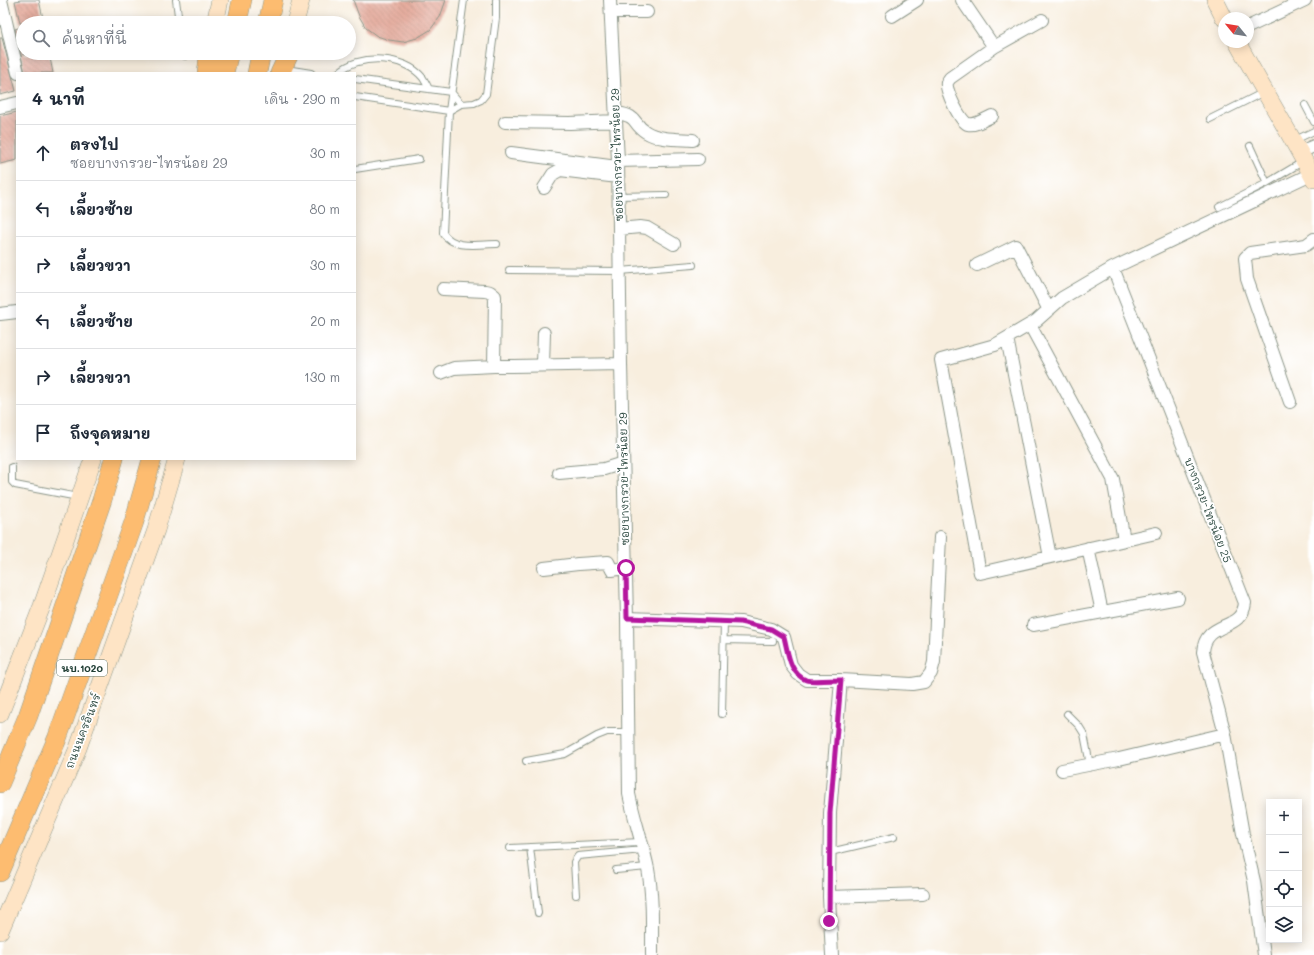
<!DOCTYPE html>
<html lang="th">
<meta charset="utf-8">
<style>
body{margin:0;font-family:Mali,"Playpen Sans Thai",sans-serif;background:#f6f6f7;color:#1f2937}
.controls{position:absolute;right:12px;bottom:12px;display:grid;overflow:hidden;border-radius:0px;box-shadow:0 2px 10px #0003}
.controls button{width:36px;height:36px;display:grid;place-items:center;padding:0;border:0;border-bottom:1px solid #e0e1e3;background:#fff;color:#1f2937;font:20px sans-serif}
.compass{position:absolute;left:1218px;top:12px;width:36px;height:36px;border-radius:50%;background:#fff;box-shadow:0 2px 10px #0003;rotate:300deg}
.stop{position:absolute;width:12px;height:12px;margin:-9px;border:3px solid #b5179e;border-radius:50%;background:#fff}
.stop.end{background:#b5179e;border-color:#fff;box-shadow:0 1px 4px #0008}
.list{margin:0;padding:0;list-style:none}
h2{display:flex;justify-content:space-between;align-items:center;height:52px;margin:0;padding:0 16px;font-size:17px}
h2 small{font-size:13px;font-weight:400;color:#747a83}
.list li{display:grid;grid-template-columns:26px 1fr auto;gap:12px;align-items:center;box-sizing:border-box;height:56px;padding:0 16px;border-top:1px solid #e0e1e3}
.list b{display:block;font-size:15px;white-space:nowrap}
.list p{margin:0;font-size:13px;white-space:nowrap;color:#747a83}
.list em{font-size:13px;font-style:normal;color:#747a83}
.icon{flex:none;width:22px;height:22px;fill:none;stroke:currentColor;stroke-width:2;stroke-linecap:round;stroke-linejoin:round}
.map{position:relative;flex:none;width:1314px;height:955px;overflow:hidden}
.search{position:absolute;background:#fff;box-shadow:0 2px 10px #0003;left:16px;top:16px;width:340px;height:44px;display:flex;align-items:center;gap:10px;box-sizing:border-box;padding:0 14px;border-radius:22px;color:#747a83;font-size:15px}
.panel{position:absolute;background:#fff;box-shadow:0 2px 10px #0003;left:16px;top:72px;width:340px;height:388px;border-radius:0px}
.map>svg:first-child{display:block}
.building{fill:url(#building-back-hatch)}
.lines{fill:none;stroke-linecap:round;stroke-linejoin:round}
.service-casing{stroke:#8c9689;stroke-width:8}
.minor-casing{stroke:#8c9689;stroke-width:14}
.secondary-casing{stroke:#8c9689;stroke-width:18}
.primary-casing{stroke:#8c9689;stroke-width:20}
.service{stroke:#fff;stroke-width:6}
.minor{stroke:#fff;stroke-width:12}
.secondary{stroke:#fee4c5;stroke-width:17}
.primary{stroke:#fdbc6f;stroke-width:19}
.route{stroke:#b5179e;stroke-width:5}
.labels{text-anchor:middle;stroke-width:3.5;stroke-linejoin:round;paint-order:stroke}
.shield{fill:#fff;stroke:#627771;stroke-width:1}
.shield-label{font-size:10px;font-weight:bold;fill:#1f3d34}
.street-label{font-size:11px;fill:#1f3d34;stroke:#fff}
</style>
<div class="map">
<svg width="1314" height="955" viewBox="0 0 1314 955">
<defs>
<pattern id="building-back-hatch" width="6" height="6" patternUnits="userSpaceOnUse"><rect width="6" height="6" fill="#e3a595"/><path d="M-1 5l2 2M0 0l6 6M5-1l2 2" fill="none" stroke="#b7887a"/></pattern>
</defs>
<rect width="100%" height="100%" fill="#fff"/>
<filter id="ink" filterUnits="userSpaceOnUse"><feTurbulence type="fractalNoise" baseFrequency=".025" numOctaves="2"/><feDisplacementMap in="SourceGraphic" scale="8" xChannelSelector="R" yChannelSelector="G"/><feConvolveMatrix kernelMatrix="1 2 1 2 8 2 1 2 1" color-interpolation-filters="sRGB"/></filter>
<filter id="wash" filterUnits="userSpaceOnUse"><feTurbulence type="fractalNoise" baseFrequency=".012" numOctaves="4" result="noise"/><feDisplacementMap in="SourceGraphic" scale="16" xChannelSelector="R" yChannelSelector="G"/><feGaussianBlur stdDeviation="0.9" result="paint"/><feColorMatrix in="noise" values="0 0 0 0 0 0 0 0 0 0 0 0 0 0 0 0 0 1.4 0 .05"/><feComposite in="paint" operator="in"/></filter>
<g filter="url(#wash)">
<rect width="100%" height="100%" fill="#f8eede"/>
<g id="blocks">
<path class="building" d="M21 0H39L44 23H20L15 1Z
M353 0H446L440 17 430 30 417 38 403 42 389 40 377 36 366 28 359 16Z
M23 27V55L33 53H49L53 73H25L15 29Z
M0 38H2L16 91 0 95Z
M17 112V160L0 164V116Z"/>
</g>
</g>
<g filter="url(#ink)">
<use href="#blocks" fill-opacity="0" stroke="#8c9689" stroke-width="1"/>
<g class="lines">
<g class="service-casing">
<path id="service" d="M176 0 179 23
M464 0 449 111 443 233C454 250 479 244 497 244
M184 53 185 56
M286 69 311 73
M338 73C358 53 405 55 423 78 425 81 427 85 429 89
M355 79 451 92 461 104
M355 97 449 111 461 104 474 103 481 100 486 94 496 18V0
M1305 105 1314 122
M1210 119 1264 92
M1295 140 1314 131
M1250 146 1267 183
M355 169 419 159
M618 196 666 195
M1219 207 1267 183 1304 161
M509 270 620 271 693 265
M12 467V482L15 485 78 497
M724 640 773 641
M722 714 724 621
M1067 714 1079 726 1084 734 1090 765
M526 761 565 754 597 736 607 732H628
M530 847 538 913
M510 848 641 842
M830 852 894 837
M616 870 647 867
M576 895 574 862 578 856 643 850"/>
</g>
<g class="minor-casing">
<path id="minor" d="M1 0 18 73
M610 0 618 161 621 364 627 618 629 794C634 819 643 844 648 869 653 897 652 926 652 955
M962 0 994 47 1042 20
M611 12H647
M892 16 917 0
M1248 27 1305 0
M0 107 17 103
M616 113C640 116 631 123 646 132 659 140 678 139 693 140
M992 116C985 119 975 126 968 124 961 123 945 90 947 83 947 81 949 80 950 78L994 47
M505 122 570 123 616 121
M1300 152 1314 146
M511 153 617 167
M618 161 698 159
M544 188 553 174 560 170 618 177
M619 229 640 227 647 228 674 244
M977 265 1016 246 1049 310
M1113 268 1245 603C1242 632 1205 620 1203 652L1225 734 1243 834 1254 881 1264 955
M443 289 485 291 490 292 495 296 494 366H513L621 364
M0 314 17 312
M1030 325 1113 479 1124 540
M1007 338 1050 557
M543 365 544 333
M441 373 454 368 494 366
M1290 402 1247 279 1245 258 1250 253 1306 245 1314 239
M559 473 604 469 623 463
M1156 533 980 573 941 360 995 345 1036 321 1062 298 1113 268 1311 174
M1088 548 1102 612
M544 568 578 564 608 562 612 570 625 568
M627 618 741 622 771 629 784 637 791 665 798 674 807 680H841L912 684 924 682 931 673 934 662 940 537
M1033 625 1178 598
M1062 770 1119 759 1225 734
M829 897 923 894
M832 955 829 897 830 813 841 680"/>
</g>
<g class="secondary-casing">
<path id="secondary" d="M1215 0 1224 18
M215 23 220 0
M295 23 301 0
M1237 42C1262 88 1290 133 1314 179
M0 714 42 606 93 459
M0 931 78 748 156 530 177 459"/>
</g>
<g class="primary-casing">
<path id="primary" d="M237 23 242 0
M268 23 273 0
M207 73 209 54
M224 73 229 53
M257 73 261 53
M280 73 289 54
M0 783 28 716 102 500 114 459
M0 872 57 739 134 522 152 459"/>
</g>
<use href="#service" class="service"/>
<use href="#minor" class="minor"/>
<use href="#secondary" class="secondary"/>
<use href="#primary" class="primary"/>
</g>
</g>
<g class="lines" filter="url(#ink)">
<path class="route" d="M626 568 627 618 740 622 771 629 784 637C788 652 789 673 806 680 812 682 833 680 841 680L830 813 829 921"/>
</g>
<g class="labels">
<rect class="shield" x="57" y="660" width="50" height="16" rx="3"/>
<g class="shield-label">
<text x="82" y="672">นบ.1020</text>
</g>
<g class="street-label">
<text transform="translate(617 155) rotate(-92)" y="4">ซอยบางกรวย-ไทรน้อย 29</text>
<text transform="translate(624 479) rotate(-91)" y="4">ซอยบางกรวย-ไทรน้อย 29</text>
<text transform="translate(1208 510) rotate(69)" y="4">บางกรวย-ไทรน้อย 25</text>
<text transform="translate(83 731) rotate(-69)" y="4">ถนนนครอินทร์</text>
</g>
</g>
</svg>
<div class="controls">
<button>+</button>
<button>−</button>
<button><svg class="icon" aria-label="locate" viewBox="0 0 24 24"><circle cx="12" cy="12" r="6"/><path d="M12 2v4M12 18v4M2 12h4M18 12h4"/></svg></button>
<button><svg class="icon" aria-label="layers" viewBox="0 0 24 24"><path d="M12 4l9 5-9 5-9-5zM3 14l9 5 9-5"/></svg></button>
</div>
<svg class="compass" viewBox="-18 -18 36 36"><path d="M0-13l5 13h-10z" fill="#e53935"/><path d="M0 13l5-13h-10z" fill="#747a83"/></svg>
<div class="stop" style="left:626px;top:568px"></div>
<div class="stop end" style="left:829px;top:921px"></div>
<div class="search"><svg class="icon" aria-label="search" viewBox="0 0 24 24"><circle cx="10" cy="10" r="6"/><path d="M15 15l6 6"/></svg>ค้นหาที่นี่</div>
<section class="panel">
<h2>4 นาที<small>เดิน · 290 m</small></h2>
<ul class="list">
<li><svg class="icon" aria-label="ahead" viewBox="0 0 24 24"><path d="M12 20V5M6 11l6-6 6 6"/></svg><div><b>ตรงไป</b><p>ซอยบางกรวย-ไทรน้อย 29</p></div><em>30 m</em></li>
<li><svg class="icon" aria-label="left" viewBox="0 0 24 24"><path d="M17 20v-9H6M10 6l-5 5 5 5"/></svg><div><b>เลี้ยวซ้าย</b></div><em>80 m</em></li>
<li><svg class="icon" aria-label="right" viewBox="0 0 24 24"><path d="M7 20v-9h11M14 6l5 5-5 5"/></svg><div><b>เลี้ยวขวา</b></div><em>30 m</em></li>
<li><svg class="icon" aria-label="left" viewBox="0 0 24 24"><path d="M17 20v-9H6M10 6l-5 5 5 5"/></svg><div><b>เลี้ยวซ้าย</b></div><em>20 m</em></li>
<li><svg class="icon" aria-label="right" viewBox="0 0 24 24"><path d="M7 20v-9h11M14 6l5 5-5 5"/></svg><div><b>เลี้ยวขวา</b></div><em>130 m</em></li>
<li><svg class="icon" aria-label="arrive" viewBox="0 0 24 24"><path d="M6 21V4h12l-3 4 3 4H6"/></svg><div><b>ถึงจุดหมาย</b></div></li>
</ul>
</section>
</div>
